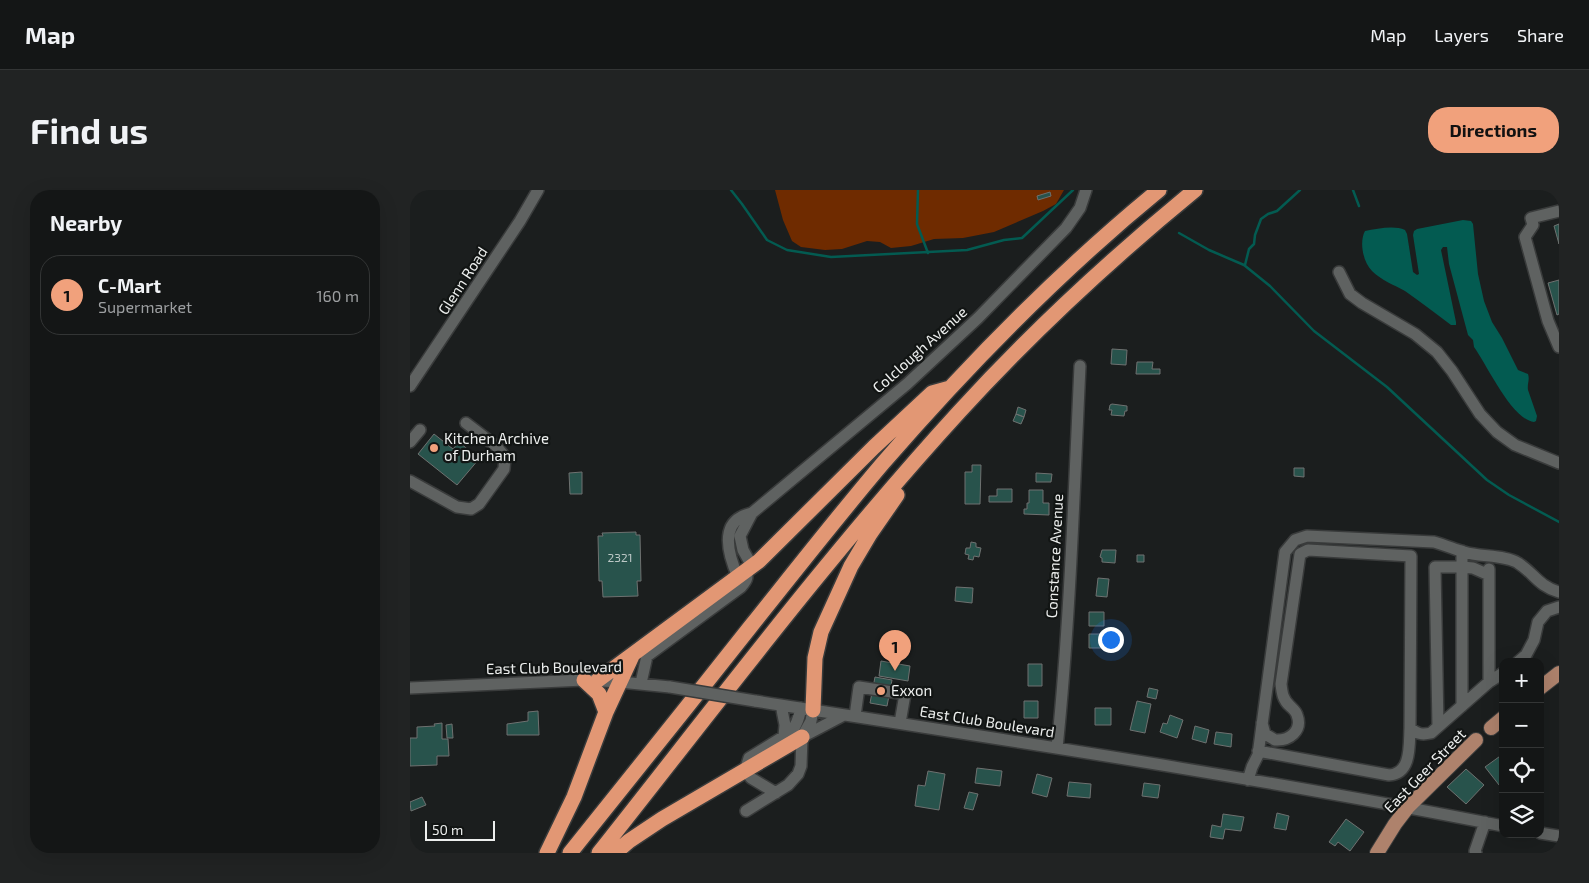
<!DOCTYPE html>
<meta charset="utf-8">
<style>
body{margin:0;font-family:"Exo 2",sans-serif;background:#212323;color:#f1f3f6}
.controls{position:absolute;right:15px;bottom:15px;display:grid;overflow:hidden;border-radius:10px;box-shadow:0 5px 20px #0002}
.controls button{width:45px;height:45px;display:grid;place-items:center;padding:0;border:0;border-bottom:1px solid #333535;background:#141616;color:#f1f3f6;font:25px sans-serif}
.scale{position:absolute;left:15px;bottom:12px;width:70px;box-sizing:border-box;padding-left:5px;border:2px solid #edefee;border-top:0;font-size:14px;line-height:18px;white-space:nowrap;color:#edefee;-webkit-text-stroke:4px #121514;paint-order:stroke}
.you{position:absolute;left:700px;top:449px;width:18px;height:18px;margin:-12px;border:4px solid #fff;border-radius:50%;background:#1a73e8;box-shadow:0 0 0 8px #1a73e833}
.badge{display:grid;place-items:center;width:32px;height:32px;border-radius:50%;background:#f1a17c;color:#111;font-size:16px;font-weight:700}
.pin{position:absolute;translate:-50% -41px;filter:drop-shadow(0 1px 2px #0008)}
.pin::after{content:'';position:absolute;top:26px;width:18px;height:15px;background:inherit;clip-path:polygon(0 0,100% 0,50% 100%)}
.list{margin:0;padding:0;list-style:none}
h2{display:flex;justify-content:space-between;align-items:center;height:65px;margin:0;padding:0 20px;font-size:21px}
h2 small{font-size:16px;font-weight:400;color:#9d9fa1}
.list li{display:grid;grid-template-columns:32px 1fr auto;gap:15px;align-items:center;box-sizing:border-box;height:80px;margin:0 10px 10px;padding:0 10px;border:1px solid #333535;border-radius:20px}
.list b{display:block;font-size:19px;white-space:nowrap}
.list p{margin:0;font-size:16px;white-space:nowrap;color:#9d9fa1}
.list em{font-size:16px;font-style:normal;color:#9d9fa1}
.icon{flex:none;width:28px;height:28px;fill:none;stroke:currentColor;stroke-width:2;stroke-linecap:round;stroke-linejoin:round}
.map{position:relative;flex:none;width:1149px;height:663px;overflow:hidden;border-radius:20px}
header{display:flex;align-items:center;gap:30px;box-sizing:border-box;height:70px;padding:0 25px;background:#141616;border-bottom:1px solid #333535}
header strong{font-size:24px}
nav{display:flex;gap:28px;margin-inline-start:auto;font-size:18px}
.intro{display:flex;align-items:center;justify-content:space-between;box-sizing:border-box;height:120px;padding:0 30px}
h1{margin:0;font-size:35px}
.button{padding:12px 22px;border-radius:20px;background:#f1a17c;color:#111;font-size:18px;font-weight:700}
main{display:flex;gap:30px;padding:0 30px}
aside{flex:1;background:#141616;border-radius:20px;box-shadow:0 5px 20px #0002}
.map>svg:first-child{display:block}
.green{fill:#6f2b00}
.water{fill:#035b51}
.lines{fill:none;stroke-linecap:round;stroke-linejoin:round}
.stream{stroke:#035b51;stroke-width:2.5}
.building{fill:#28534c;stroke:#6e7170}
.minor-casing{stroke:#393b3b;stroke-width:14}
.major-casing{stroke:#393b3b;stroke-width:16}
.highway-casing{stroke:#393b3b;stroke-width:18}
.minor{stroke:#5f6261;stroke-width:11}
.major{stroke:#ae826c;stroke-width:14}
.highway{stroke:#e29774;stroke-width:15}
.minor-bridge-casing{stroke:#393b3b;stroke-width:14;stroke-linecap:butt}
.minor-bridge{stroke:#5f6261;stroke-width:11}
.poi-dot{fill:#f1a17c;stroke:#121514;stroke-width:2}
.labels{text-anchor:middle;stroke-width:4.5;stroke-linejoin:round;paint-order:stroke}
.number-label{font-size:12px;fill:#bcc8c6}
.street-label{font-size:15px;fill:#edefee;stroke:#121514}
.poi-label{font-size:15px;fill:#edefee;stroke:#121514;text-anchor:start}
</style>
<header>
<strong>Map</strong>
<nav><a>Map</a><a>Layers</a><a>Share</a></nav>
</header>
<div class="intro"><h1>Find us</h1><a class="button">Directions</a></div>
<main>
<aside>
<h2>Nearby<small></small></h2>
<ul class="list">
<li><span class="badge">1</span><div><b>C-Mart</b><p>Supermarket</p></div><em>160 m</em></li>
</ul>
</aside>
<div class="map">
<svg width="1149" height="663" viewBox="0 0 1149 663">
<rect width="100%" height="100%" fill="#1b1e1e"/>
<path class="green" d="M365 0H654L646 14 633 21 584 42 553 48 524 49 501 56 481 58 470 52 457 51 432 59 415 60 391 57 382 51 373 30Z"/>
<path class="water" d="M1053 30 1061 31 1063 34 1068 84 1074 111 1082 132 1092 148 1108 180 1118 184C1120 190 1117 194 1118 200L1127 226 1126 231 1124 232C1102 230 1077 175 1064 157L1063 150 1058 145 1039 74 1037 57H1033L1031 60 1046 132V135H1041C1026 124 1011 112 995 101 984 95 971 90 962 81 953 72 949 52 955 41 967 39 984 35 995 40L997 44 1003 82 1007 85 1009 84 1003 45 1004 41 1007 39Z"/>
<g class="lines">
<path class="stream" d="M321 0 332 14 357 50 377 60 421 67 557 60 594 50 612 48 663 0
M508 0 507 34 518 63
M943 0 949 16
M769 43 799 60 834 75 860 96 904 141 977 197 1077 290 1099 305 1149 332
M835 75 839 59 844 54 845 45 851 29 858 24 867 21 890 0"/>
</g>
<path class="building" d="M640 2 641 6 628 10 627 6Z
M1149 34V54L1144 36Z
M1149 90V124L1147 125 1138 93Z
M702 159 717 160 716 175 701 174Z
M727 172H743L742 179H750V184H726Z
M702 214 717 216V221H715L714 226 701 225 702 220H699L700 215Z
M608 217 616 220 614 227 606 224Z
M606 224 614 227 611 234 603 231Z
M24 244 43 259 49 252 69 269 47 295 8 264Z
M562 275H571L570 314H555V282H562Z
M884 278H894V287L884 286Z
M172 282V304H160L159 283Z
M626 283 642 284 641 292H626Z
M587 299H602V312H579V306H587Z
M619 300H633V313H639V325L614 324V319H617V313H619Z
M226 342V345H230L231 391H227L228 406 193 407 192 391H189L188 346H193L192 343Z
M561 352 566 353V357L571 358 569 367 564 366 563 370 558 369 559 365 555 364 556 358H560Z
M692 360H706L705 373 692 372V368L690 367Z
M727 365H734V372H727Z
M688 388 699 389 697 407 686 406Z
M546 397 563 398 562 413 545 411Z
M679 422H694V436H679Z
M679 444H693V458H679Z
M471 471 500 476 498 491 469 486Z
M618 474H632V496H618Z
M465 487 482 490 477 516 460 513Z
M739 498 748 500 746 509 737 507Z
M614 511H628V528H614Z
M727 511 741 514 735 543 720 540Z
M685 518H701V535H685Z
M128 521 129 545H97V534L118 531V522Z
M760 525 773 530 767 548 750 542 753 533 757 534Z
M32 533V549H38L39 566H27V575L0 576V548H7V537L25 536 24 534Z
M42 534 43 548H37L36 535Z
M785 536 799 540 796 553 782 549Z
M806 542 822 544 821 557 804 554Z
M1093 564V600L1075 577Z
M567 578 592 581 590 596 565 593Z
M1056 579 1074 595 1056 614 1037 597Z
M518 581 535 584 529 620 505 616 508 595 515 596Z
M627 584 642 588 637 607 622 603Z
M659 592 681 594 680 608 657 606Z
M734 593 750 595 748 608 732 606Z
M559 602 568 604 563 620 554 618Z
M12 607 16 615 1 621 0 612Z
M867 623 879 626 876 640 864 638Z
M813 624 834 627 831 641 815 639 813 649 800 647 802 635 811 637Z
M936 629 954 642 940 661 928 652 925 656 919 652Z"/>
<g class="lines">
<g class="minor-casing">
<path id="minor" d="M1149 21 1121 28 1123 35 1115 47 1138 131 1149 157
M929 82 940 104 952 113 1005 144 1027 162 1042 181 1070 224 1087 242 1105 255 1149 273
M0 196 110 31 128 0
M0 252 10 240
M0 291 47 317 61 319 69 314 94 279 95 267 86 256 56 233
M342 376 333 360 330 346 342 323
M1079 379V492
M328 387C321 371 309 339 331 327 334 325 339 324 342 323L497 194 568 128 656 38 670 18 676 0
M1108 472 1116 465 1124 450 1128 432 1137 421 1149 417
M231 493 237 466 331 397C335 392 339 388 336 381
M0 498 174 490 210 492 260 497
M345 511C595 550 845 587 1093 636
M371 515 375 535 374 546
M1052 516V377L1063 378 1079 385
M445 526 449 497 495 504 490 533
M1028 537 1025 377H1052V361
M1000 538C1007 544 1012 545 1021 543L1079 492 1093 483
M394 546 434 525
M647 558C660 431 664 303 670 176
M848 561 979 585C1002 584 999 554 1000 538L1001 366 898 360 890 364 871 494C872 503 873 510 880 516 883 519 886 521 887 525 893 541 879 551 865 550L855 544 852 533
M838 590 842 577 848 565 875 362 885 350 897 346 1024 352C1035 355 1044 359 1054 362 1069 367 1096 365 1108 373 1124 383 1128 396 1149 402
M366 603 341 588 335 581 339 568 381 542C387 535 389 527 391 518
M336 621 378 595 388 584 391 576 392 547 401 531 403 520
M1130 643 1149 646
M1066 663 1065 661 1075 632"/>
</g>
<g class="major-casing">
<path id="major" d="M1130 498 1149 483
M1081 538 1093 528
M967 663 985 634 998 617 1066 550"/>
</g>
<g class="highway-casing">
<path id="highway" d="M174 490 189 504 196 522
M188 490 349 371 464 257 522 203 540 198
M403 520 405 468 411 442 441 376 460 344 487 305
M137 663 164 607 196 522 222 466
M160 663C221 587 281 512 341 436 385 381 428 326 473 273 557 176 650 81 749 0
M189 663C307 514 421 362 549 222 622 142 702 68 785 0
M205 663 219 651 252 629 392 547"/>
</g>
<use href="#minor" class="minor"/>
<use href="#major" class="major"/>
<use href="#highway" class="highway"/>
<g class="minor-bridge-casing">
<path id="minor-bridge" d="M260 497 345 511"/>
</g>
<use href="#minor-bridge" class="minor-bridge"/>
</g>
<g class="poi-dot">
<circle cx="24" cy="258" r="5"/>
<circle cx="471" cy="501" r="5"/>
</g>
<g class="labels">
<g class="number-label">
<text x="210" y="372">2321</text>
</g>
<g class="street-label">
<text transform="translate(53 91) rotate(-57)" y="5">Glenn Road</text>
<text transform="translate(510 160) rotate(-42)" y="5">Colclough Avenue</text>
<text transform="translate(645 366) rotate(-87)" y="5">Constance Avenue</text>
<text transform="translate(144 478) rotate(-1)" y="5">East Club Boulevard</text>
<text transform="translate(577 532) rotate(9)" y="5">East Club Boulevard</text>
<text transform="translate(1015 581) rotate(-46)" y="5">East Geer Street</text>
</g>
<g class="poi-label">
<text x="34" y="254">Kitchen Archive<tspan x="34" dy="17">of Durham</tspan></text>
<text x="481" y="506">Exxon</text>
</g>
</g>
</svg>
<div class="controls">
<button>+</button>
<button>−</button>
<button><svg class="icon" aria-label="locate" viewBox="0 0 24 24"><circle cx="12" cy="12" r="6"/><path d="M12 2v4M12 18v4M2 12h4M18 12h4"/></svg></button>
<button><svg class="icon" aria-label="layers" viewBox="0 0 24 24"><path d="M12 4l9 5-9 5-9-5zM3 14l9 5 9-5"/></svg></button>
</div>
<div class="scale">50 m</div>
<div class="you"></div>
<div class="pin badge" style="left:485px;top:481px">1</div>
</div>
</main>
